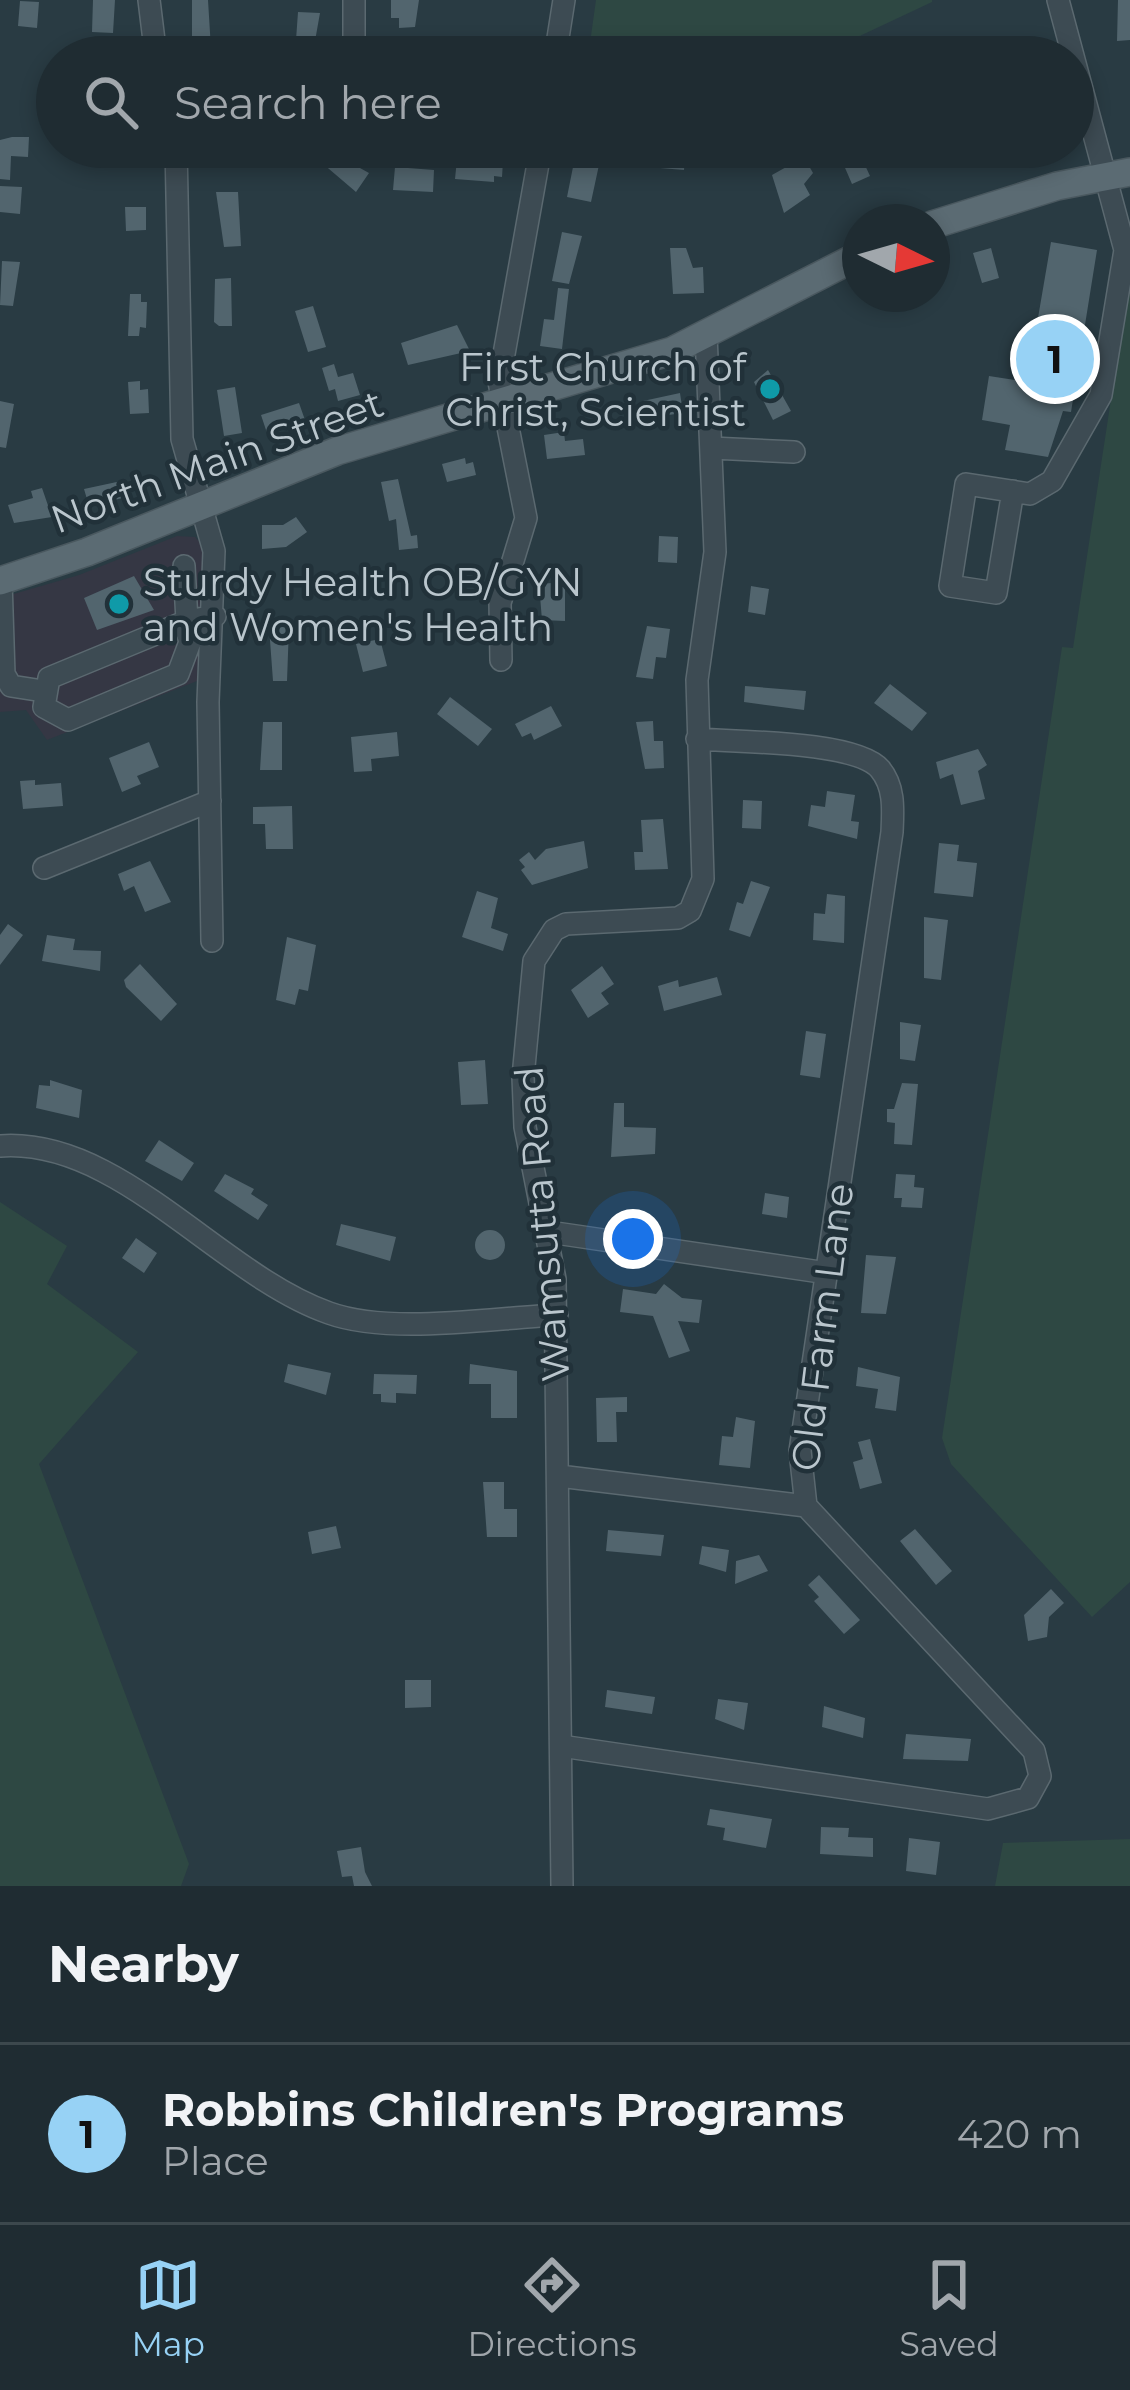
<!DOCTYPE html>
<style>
body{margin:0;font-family:Montserrat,sans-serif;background:#2c383e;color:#f1f3f6}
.compass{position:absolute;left:842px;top:204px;width:108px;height:108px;border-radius:50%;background:#1f2c32;box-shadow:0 6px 18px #0003;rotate:95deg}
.you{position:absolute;left:633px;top:1239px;width:42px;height:42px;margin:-30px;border:9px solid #fff;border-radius:50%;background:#1a73e8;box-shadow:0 0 0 18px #1a73e833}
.badge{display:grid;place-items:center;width:78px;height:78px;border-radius:50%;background:#97d2f5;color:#111;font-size:39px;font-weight:700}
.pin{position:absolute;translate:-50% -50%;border:6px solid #fff;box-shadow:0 3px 12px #0006}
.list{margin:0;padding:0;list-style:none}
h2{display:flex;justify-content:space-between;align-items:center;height:156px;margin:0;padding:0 48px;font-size:51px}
h2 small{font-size:39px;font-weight:400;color:#a1a7ac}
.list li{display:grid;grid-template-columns:78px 1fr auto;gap:36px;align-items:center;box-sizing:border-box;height:180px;padding:0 48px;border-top:3px solid #3c484d}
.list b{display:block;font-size:45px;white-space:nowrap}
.list p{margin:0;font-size:39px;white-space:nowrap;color:#a1a7ac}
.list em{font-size:39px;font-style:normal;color:#a1a7ac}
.icon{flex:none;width:66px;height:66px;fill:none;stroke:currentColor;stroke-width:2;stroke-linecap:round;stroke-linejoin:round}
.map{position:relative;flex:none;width:1130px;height:1886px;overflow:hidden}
.search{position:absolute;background:#1f2c32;box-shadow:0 6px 18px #0003;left:36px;right:36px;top:36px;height:132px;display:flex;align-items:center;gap:30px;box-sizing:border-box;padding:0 42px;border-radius:66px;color:#a1a7ac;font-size:45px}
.sheet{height:336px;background:#1f2c32}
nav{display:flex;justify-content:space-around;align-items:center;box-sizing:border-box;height:168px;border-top:3px solid #3c484d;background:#1f2c32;font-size:33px;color:#a1a7ac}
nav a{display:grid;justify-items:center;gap:6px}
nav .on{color:#97d2f5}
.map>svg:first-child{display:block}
.medical{fill:#353744}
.green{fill:#2e4843}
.building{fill:#52656e}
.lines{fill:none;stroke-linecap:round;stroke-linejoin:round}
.minor-casing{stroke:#5b6970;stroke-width:24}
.major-casing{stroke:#4a585f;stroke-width:30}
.minor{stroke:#3d4b53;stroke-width:21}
.major{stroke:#5b6b73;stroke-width:27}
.culture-dot{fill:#0f9aa8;stroke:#213139;stroke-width:4.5}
.labels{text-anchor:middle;stroke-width:9;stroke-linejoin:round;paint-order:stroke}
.poi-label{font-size:39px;fill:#bac6cd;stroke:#213139;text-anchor:end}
.street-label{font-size:39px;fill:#bac6cd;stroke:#213139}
</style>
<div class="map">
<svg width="1130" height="1886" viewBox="0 0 1130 1886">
<rect width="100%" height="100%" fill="#293b43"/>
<path class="medical" d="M177 536 195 537 204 547 197 681 47 740 26 710 0 712V598L79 575Z"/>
<path class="green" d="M596 0H932V2L815 57H588Z
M1130 275V1582L1092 1617 951 1464 942 1438 1062 647 1073 648Z
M0 1202 67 1246 47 1284 138 1352 39 1464 189 1864 181 1886H0Z
M1130 1839V1886H995L1003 1843Z"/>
<path class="building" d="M93 0H115L113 33 92 32Z
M192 0H208L211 49H192Z
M391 0H419L415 27 399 28V18H391Z
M1118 0H1130V40L1117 41Z
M20 1 39 2 37 28 18 26Z
M298 12 320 13 315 41 296 40Z
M12 137H29L28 157 11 156 10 180 0 179V140Z
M322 147 369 173 356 192 315 157Z
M577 147 602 151 591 202 567 197Z
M662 147H686L684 170 660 168Z
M836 147H871L876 158 864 163 870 176 852 184Z
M804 157 813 173 804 184 810 195 784 213 772 175Z
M457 159 503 161 502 177 494 176V182L455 179Z
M395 167 434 170 433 192 393 190Z
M0 186 22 187 20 214 0 212Z
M216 192H238L241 246 224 247Z
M125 207H146V230L126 231Z
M562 232 582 236 569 284 552 281Z
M1051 242 1097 250 1071 412 1063 411 1048 457 1005 450 1010 425 982 420 989 376 1027 382Z
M670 248H686L693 268 703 267 704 293 673 294Z
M991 248 999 278 982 283 973 253Z
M2 261 20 262 13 306 0 305Z
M231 278 232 326H219L214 322 215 279Z
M558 288 569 289 562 349 540 346 544 319 554 320Z
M130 294H141V302H147L146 328 140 327 139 336H128Z
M313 306 326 347 308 352 295 311Z
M457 325 470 351 408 365 401 343Z
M334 364 338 377 353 373 360 395 338 401 335 389 329 391 322 368Z
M768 370 791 411 773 420 754 382Z
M140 381V390L148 389 149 413 130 414 128 382Z
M235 387 242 433 224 436 217 390Z
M680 393 683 413 646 418 643 401Z
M0 401 14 404 6 448 0 447Z
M299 403 305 420 267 433 261 415Z
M564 432 565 441 583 439 585 455 547 459 544 435Z
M465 458 466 464 473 462 476 475 447 482 442 464Z
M398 479 411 536 417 535 418 548 399 550 396 519 389 521 381 482Z
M126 480 131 496 89 506 84 489Z
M42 488 52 517 14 523 8 505 33 498 31 491Z
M296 517 307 532 286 547 262 549V525H283Z
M659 536 678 537 677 563 658 562Z
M134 576 154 610 97 630 84 598Z
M565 582V621L542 620 539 584Z
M751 586 769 589 765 615 748 612Z
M647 626 670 629 666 658 656 657 653 679 636 677Z
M269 627H289L287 681H273Z
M380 639 387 666 363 672 356 644Z
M890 684 927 713 912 731 874 703Z
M745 686 806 691 804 710 744 702Z
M450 697 492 729 478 746 437 714Z
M551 706 562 726 534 740 531 733 522 737 515 724Z
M653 721 654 741H663L664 768 645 769 636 722Z
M263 722H282V770H260Z
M397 732 399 756 371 759 372 771 354 772 351 737Z
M149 742 159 767 137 776 141 784 122 792 109 758Z
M978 749 987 765 978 771 985 799 961 805 953 774 940 779 936 762Z
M35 780V785L61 783 63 806 23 809 20 781Z
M827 791 855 795 851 821 859 822 857 839 808 826 811 805 825 807Z
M743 800 762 801 761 829 742 828Z
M292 806 293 849H266L265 824H253V807Z
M663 819 668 869 635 870 634 852H643L641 820Z
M584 841 588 868 532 885 521 870 525 867 519 860 529 852 535 860 546 849Z
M939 843 959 845 957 861 977 863 973 897 934 893Z
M150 861 171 902 145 912 134 886 124 891 118 874Z
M751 881 770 887 750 937 729 930 737 902 743 904Z
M477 891 498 898 491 928 508 934 503 951 462 937Z
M827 894 845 896 844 943 813 940 814 913 825 914Z
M924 917 948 920 941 980 924 978Z
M8 924 23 935 0 965V935Z
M47 935 75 939 73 950 101 951 100 971 42 961Z
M287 937 316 945 308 991 299 989 295 1005 276 1000Z
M140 964 177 1004 161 1021 126 987 124 980Z
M602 966 614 984 601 993 609 1004 588 1018 571 990Z
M717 977 722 995 664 1011 658 986 678 980 679 987Z
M900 1022 921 1025 915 1061 900 1059Z
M806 1031 826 1034 820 1078 800 1075Z
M485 1060 488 1104 461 1105 458 1062Z
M50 1080 82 1090 79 1118 36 1108 39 1085 50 1086Z
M902 1083 918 1084 912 1145 894 1144 895 1123 887 1122V1109H894Z
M614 1103H624V1127L656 1128 655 1154 611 1157Z
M159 1140 194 1163 182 1181 145 1161Z
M225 1174 254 1189 251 1194 268 1205 258 1220 214 1191Z
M896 1174 915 1175 914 1187 924 1188 922 1208 901 1207 902 1198H894Z
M765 1193 789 1197 787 1218 762 1214Z
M341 1224 396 1237 390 1261 336 1245Z
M475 1245a15 15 0 1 1 30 0a15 15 0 1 1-30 0Z
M136 1238 157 1253 144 1273 122 1258Z
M866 1255 896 1257 886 1314 861 1313Z
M664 1284 682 1298 702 1300 699 1323 678 1321 690 1351 669 1358 653 1316 620 1312 623 1289 656 1294Z
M288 1364 331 1373 326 1395 284 1382Z
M470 1364 517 1371V1418H491V1384H469Z
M858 1367 900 1377 896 1411 875 1408 878 1389 856 1386Z
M374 1374 417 1375 416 1394 396 1393V1403L381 1402V1394H373Z
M627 1397V1412H616L617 1442H597L596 1398Z
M736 1417 755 1421 750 1468 719 1465 722 1436 733 1437Z
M870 1439 882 1483 860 1489 853 1462 863 1459 858 1442Z
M483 1482H504V1509H517V1537H487Z
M336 1526 341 1548 312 1554 308 1532Z
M915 1529 952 1571 936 1585 900 1541Z
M608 1530 664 1535 661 1556 606 1551Z
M702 1546 729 1550 726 1572 699 1564Z
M759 1555 768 1571 735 1584 736 1561Z
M819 1575 860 1620 844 1634 814 1601 819 1597 808 1585Z
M1051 1589 1064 1603 1049 1617 1047 1637 1028 1641 1024 1615Z
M405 1680H431V1707L405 1708Z
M607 1690 655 1697 652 1714 605 1707Z
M718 1699 748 1703 744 1730 715 1719Z
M824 1706 865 1718 863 1738 822 1727Z
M906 1734 971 1739 968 1761 903 1759Z
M710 1809 772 1819 766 1848 723 1840 725 1828 707 1825Z
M821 1827 849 1828 848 1837 873 1838V1857L820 1854Z
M909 1838 940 1842 936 1875 906 1871Z
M361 1847 365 1872 372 1886H354L352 1876 342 1877 337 1851Z"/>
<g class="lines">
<g class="minor-casing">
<path id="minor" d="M149 0 156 57
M354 57V0
M555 57 564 0
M176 147 182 439 214 551 208 702 212 941
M712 448 794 452
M1013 491 996 593 950 586 966 484 1030 494 1052 481 1101 395 1125 250 1058 0
M184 566 187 621
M1 580 4 674 11 686 43 691
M184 622 190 642 178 674 68 720 44 707 49 678 187 621 215 616
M501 660 500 603 526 518 499 382 541 147
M44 868 210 801
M0 1146C119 1137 220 1275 329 1313 390 1335 491 1318 557 1315
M549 1232 827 1273
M559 1476 806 1506
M561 1746 988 1809 1028 1798 1040 1776 1034 1751 806 1506 800 1451 892 832C893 810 895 787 880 769 856 741 736 742 697 739
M562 1886 555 1279 525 1127 523 1077 534 961 554 930 566 924 678 918 690 911 703 879 697 680 715 552 706 334"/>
</g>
<g class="major-casing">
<path id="major" d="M932 225 1057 186 1130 172
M0 581 87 552 337 451 672 351 860 255"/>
</g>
<use href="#minor" class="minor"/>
<use href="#major" class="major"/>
</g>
<g class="culture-dot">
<circle cx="770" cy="389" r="12"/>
<circle cx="119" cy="604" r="12"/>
</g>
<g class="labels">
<g class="poi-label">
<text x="746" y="381">First Church of<tspan x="746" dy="45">Christ, Scientist</tspan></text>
<text x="143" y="596" text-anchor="start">Sturdy Health OB/GYN<tspan x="143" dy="45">and Women's Health</tspan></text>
</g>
<g class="street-label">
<text transform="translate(217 461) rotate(-20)" y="14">North Main Street</text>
<text transform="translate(542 1224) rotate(-95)" y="14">Wamsutta Road</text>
<text transform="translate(822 1327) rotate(-83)" y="14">Old Farm Lane</text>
</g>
</g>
</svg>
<svg class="compass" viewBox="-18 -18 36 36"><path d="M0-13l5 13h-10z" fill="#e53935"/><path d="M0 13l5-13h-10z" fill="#a1a7ac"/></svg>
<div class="you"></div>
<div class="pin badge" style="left:1055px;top:359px">1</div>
<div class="search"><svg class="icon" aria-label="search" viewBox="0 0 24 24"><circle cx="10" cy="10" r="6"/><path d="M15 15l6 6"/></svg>Search here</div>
</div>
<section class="sheet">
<h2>Nearby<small></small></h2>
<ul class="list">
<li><span class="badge">1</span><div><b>Robbins Children's Programs</b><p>Place</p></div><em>420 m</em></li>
</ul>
</section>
<nav>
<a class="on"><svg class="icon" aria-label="map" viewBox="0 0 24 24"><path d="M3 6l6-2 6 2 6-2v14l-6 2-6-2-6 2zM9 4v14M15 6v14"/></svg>Map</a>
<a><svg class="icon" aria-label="directions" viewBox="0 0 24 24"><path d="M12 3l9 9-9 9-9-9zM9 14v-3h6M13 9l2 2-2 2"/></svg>Directions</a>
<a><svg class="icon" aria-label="saved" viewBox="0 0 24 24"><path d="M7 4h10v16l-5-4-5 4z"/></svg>Saved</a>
</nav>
